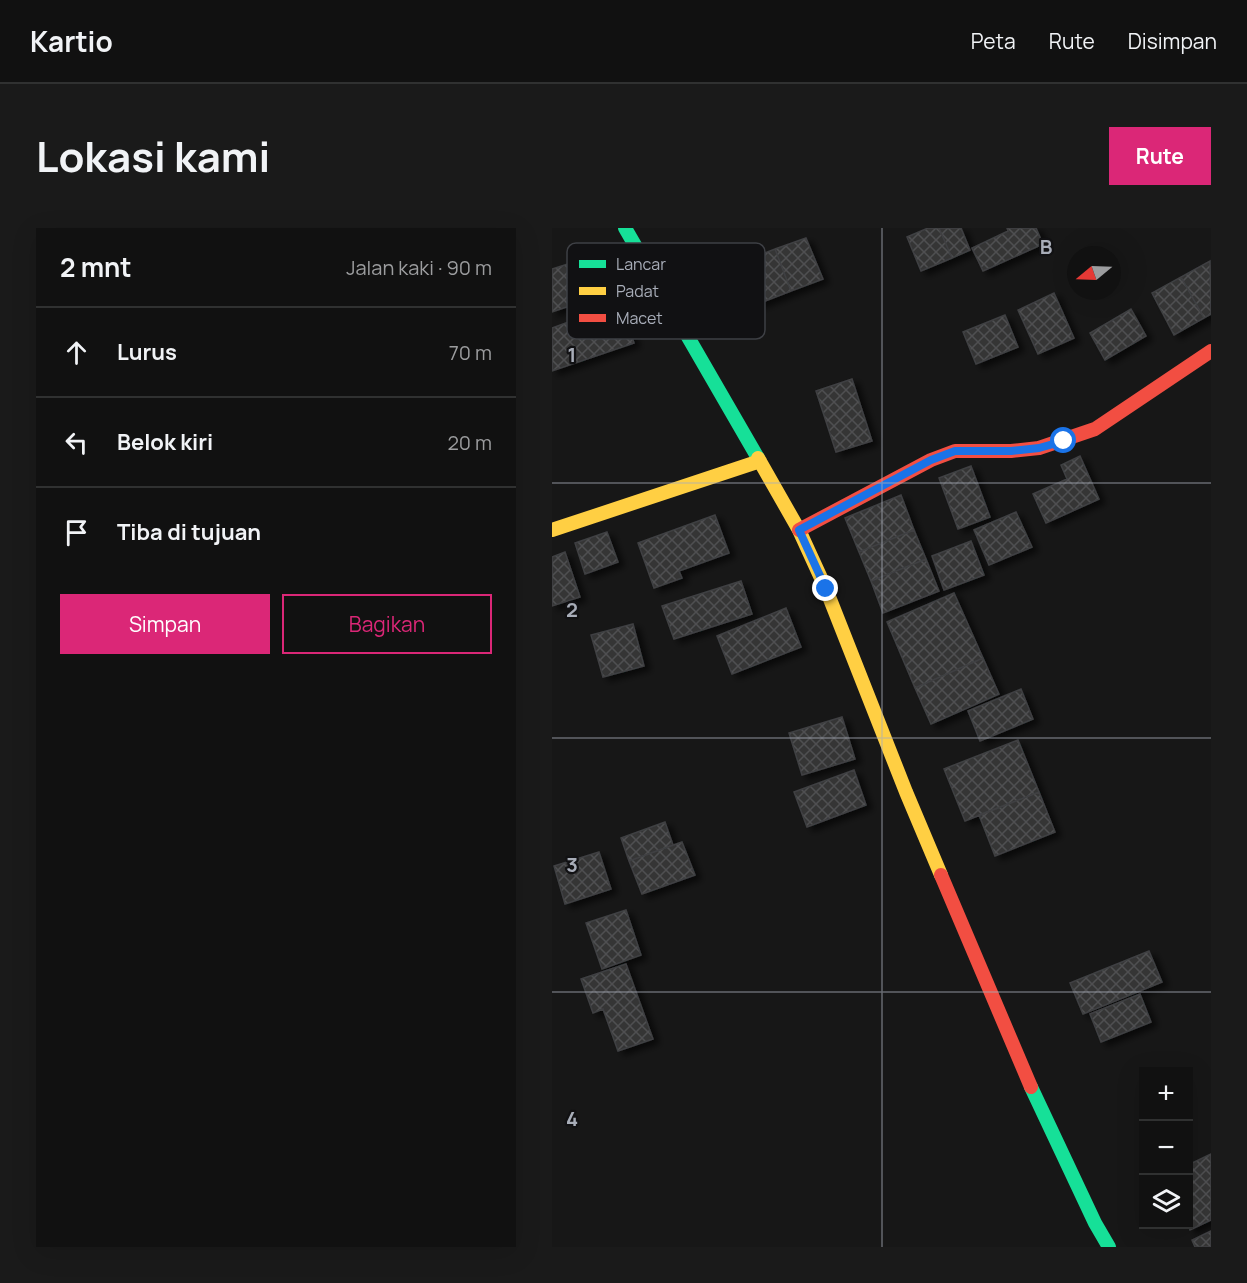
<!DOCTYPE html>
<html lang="id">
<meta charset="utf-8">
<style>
body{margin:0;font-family:Manrope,sans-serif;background:#1a1a1a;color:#f1f3f6}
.controls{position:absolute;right:18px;bottom:18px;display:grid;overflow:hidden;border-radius:0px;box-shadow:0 6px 24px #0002}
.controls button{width:54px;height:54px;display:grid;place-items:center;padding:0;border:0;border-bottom:2px solid #303131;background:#111;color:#f1f3f6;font:30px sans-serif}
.compass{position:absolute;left:515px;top:18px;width:54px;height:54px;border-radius:50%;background:#111;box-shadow:0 6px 24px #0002;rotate:251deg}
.stop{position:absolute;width:18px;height:18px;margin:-14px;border:4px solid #1a73e8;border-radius:50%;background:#fff}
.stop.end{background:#1a73e8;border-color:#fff;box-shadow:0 2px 6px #0008}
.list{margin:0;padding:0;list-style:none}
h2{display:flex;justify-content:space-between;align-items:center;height:78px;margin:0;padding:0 24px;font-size:26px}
h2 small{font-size:20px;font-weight:400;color:#9c9d9f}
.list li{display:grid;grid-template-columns:39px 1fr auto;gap:18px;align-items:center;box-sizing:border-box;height:90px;padding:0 24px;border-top:2px solid #303131}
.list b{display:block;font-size:22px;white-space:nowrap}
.list em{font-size:20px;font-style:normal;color:#9c9d9f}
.actions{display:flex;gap:12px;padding:18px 24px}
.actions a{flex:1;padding:14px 0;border:2px solid #db2777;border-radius:0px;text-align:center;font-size:21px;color:#db2777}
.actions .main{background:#db2777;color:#fff}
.icon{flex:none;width:33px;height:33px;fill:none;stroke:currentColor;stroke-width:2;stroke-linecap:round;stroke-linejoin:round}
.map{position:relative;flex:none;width:659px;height:1019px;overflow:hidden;border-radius:0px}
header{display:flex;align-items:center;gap:36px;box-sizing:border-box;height:84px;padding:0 30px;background:#111;border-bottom:2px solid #303131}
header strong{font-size:28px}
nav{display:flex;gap:33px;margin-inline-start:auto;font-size:21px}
.intro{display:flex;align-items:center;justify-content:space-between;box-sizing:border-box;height:144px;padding:0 36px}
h1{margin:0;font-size:42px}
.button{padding:15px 27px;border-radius:0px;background:#db2777;color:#fff;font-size:21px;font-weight:700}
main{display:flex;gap:36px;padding:0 36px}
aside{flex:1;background:#111;border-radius:0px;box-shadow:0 6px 24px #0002}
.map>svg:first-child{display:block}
.building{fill:url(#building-cross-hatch);stroke:#3f4043;stroke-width:1.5;filter:url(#shadow)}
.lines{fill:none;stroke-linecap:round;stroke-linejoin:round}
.fast{stroke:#16e098;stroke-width:14}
.slow{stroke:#ffcf43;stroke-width:14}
.jam{stroke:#f24e42;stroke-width:14}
.route{stroke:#1a73e8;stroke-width:8}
.grid{fill:none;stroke:#a8adb8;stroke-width:1.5;stroke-opacity:0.55}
.key{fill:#111113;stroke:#3e4045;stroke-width:1.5}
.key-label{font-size:16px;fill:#a8adb8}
.grid-label{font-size:20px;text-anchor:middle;font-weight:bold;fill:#a8adb8;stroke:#111113;stroke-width:4.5;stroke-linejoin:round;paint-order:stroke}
</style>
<header>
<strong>Kartio</strong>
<nav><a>Peta</a><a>Rute</a><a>Disimpan</a></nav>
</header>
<div class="intro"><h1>Lokasi kami</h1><a class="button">Rute</a></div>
<main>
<aside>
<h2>2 mnt<small>Jalan kaki · 90 m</small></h2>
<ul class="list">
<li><svg class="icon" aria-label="ahead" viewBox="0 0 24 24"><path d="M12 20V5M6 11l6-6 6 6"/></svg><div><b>Lurus</b></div><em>70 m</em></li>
<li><svg class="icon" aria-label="left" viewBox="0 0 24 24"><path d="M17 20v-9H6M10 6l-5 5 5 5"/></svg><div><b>Belok kiri</b></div><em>20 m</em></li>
<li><svg class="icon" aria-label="arrive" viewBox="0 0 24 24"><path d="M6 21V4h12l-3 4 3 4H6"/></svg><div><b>Tiba di tujuan</b></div></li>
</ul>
<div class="actions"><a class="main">Simpan</a><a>Bagikan</a></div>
</aside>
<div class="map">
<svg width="659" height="1019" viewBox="0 0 659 1019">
<defs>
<pattern id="building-cross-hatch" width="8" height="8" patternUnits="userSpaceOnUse" patternTransform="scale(1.5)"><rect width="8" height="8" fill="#353536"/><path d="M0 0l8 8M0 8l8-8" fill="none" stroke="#4f5051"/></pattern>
<filter id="shadow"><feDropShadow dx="6" dy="4" stdDeviation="3" flood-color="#0009"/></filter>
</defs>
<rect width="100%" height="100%" fill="#171717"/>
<path class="building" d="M376 0H387L400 30 369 43 355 9Z
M387 0H409L418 22 400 30Z
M455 0H484L491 16 431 43 420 20 456 3Z
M254 10 271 51 239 63 223 21Z
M223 21 239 63 182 85 167 43Z
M41 28 53 66 0 84V41Z
M658 33 659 86 652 90 629 49Z
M629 49 652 90 622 107 600 65Z
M64 62 82 115 0 143V100L22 92 17 78Z
M502 65 522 110 486 126 466 82Z
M579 81 594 108 553 132 538 105Z
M453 87 466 119 424 136 411 104Z
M300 151 320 213 284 224 264 163Z
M528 228 547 271 494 295 481 266 515 251 509 237Z
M419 238 438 289 406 301 387 250Z
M349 267 362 302 307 324 293 290Z
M464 284 480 319 437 337 422 302Z
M163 287 177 325 127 343 130 350 102 360 86 315Z
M362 302 374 331 319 353 307 324Z
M55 304 66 334 33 346 23 315Z
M419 313 432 347 392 362 380 328Z
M13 324 28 369 0 378V329Z
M374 331 387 363 331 385 319 353Z
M189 353 200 386 122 411 110 378Z
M402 365 431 430 363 460 335 394Z
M234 380 249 419 180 446 165 408Z
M81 396 92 438 51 449 39 407Z
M431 430 447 466 379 496 363 460Z
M469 461 481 491 428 513 416 483Z
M290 489 303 531 250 547 237 505Z
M466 512 487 564 413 593 392 541Z
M302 542 314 577 255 599 242 564Z
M487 564 503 604 443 628 427 587Z
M113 594 121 617 77 633 69 610Z
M130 614 143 647 90 666 77 633Z
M47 624 59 661 13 676 2 638Z
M74 682 89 727 50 741 34 695Z
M597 723 610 754 531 786 518 755Z
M74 736 101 811 66 823 51 781 41 785 29 751Z
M588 766 599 794 549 814 538 786Z
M659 926V992L638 1002 636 996V937Z
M659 1003V1019H643L640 1012Z"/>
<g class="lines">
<path class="fast" d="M73 0 206 230
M479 859 543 995 557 1019"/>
<path class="slow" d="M206 230 247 302 274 361 354 564 389 647
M0 302 208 233"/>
<path class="jam" d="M247 302 379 232 403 223H459L487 220 543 201 659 123
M389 647 479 859"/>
</g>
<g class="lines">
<path class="route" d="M274 361 247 302 379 232 403 223H459L487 220 512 213"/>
</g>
<path class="grid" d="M330 0V1019M0 255H659M0 510H659M0 764H659"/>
<rect x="15" y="15" width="198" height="96" rx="9" class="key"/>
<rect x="27" y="32" width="27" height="8" fill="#16e098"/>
<rect x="27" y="59" width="27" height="8" fill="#ffcf43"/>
<rect x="27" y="86" width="27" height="8" fill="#f24e42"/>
<g class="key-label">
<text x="64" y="42">Lancar</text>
<text x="64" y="69">Padat</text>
<text x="64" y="96">Macet</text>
</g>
<g class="grid-label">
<text x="494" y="26">B</text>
<text x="20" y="134">1</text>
<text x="20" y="389">2</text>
<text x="20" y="644">3</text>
<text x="20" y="898">4</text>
</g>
</svg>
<div class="controls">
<button>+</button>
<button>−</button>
<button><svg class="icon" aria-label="layers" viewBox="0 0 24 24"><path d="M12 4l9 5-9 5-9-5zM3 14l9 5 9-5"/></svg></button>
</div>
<svg class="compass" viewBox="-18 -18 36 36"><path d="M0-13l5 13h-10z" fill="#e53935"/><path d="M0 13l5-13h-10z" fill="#9c9d9f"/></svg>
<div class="stop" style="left:512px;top:213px"></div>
<div class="stop end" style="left:274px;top:361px"></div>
</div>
</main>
